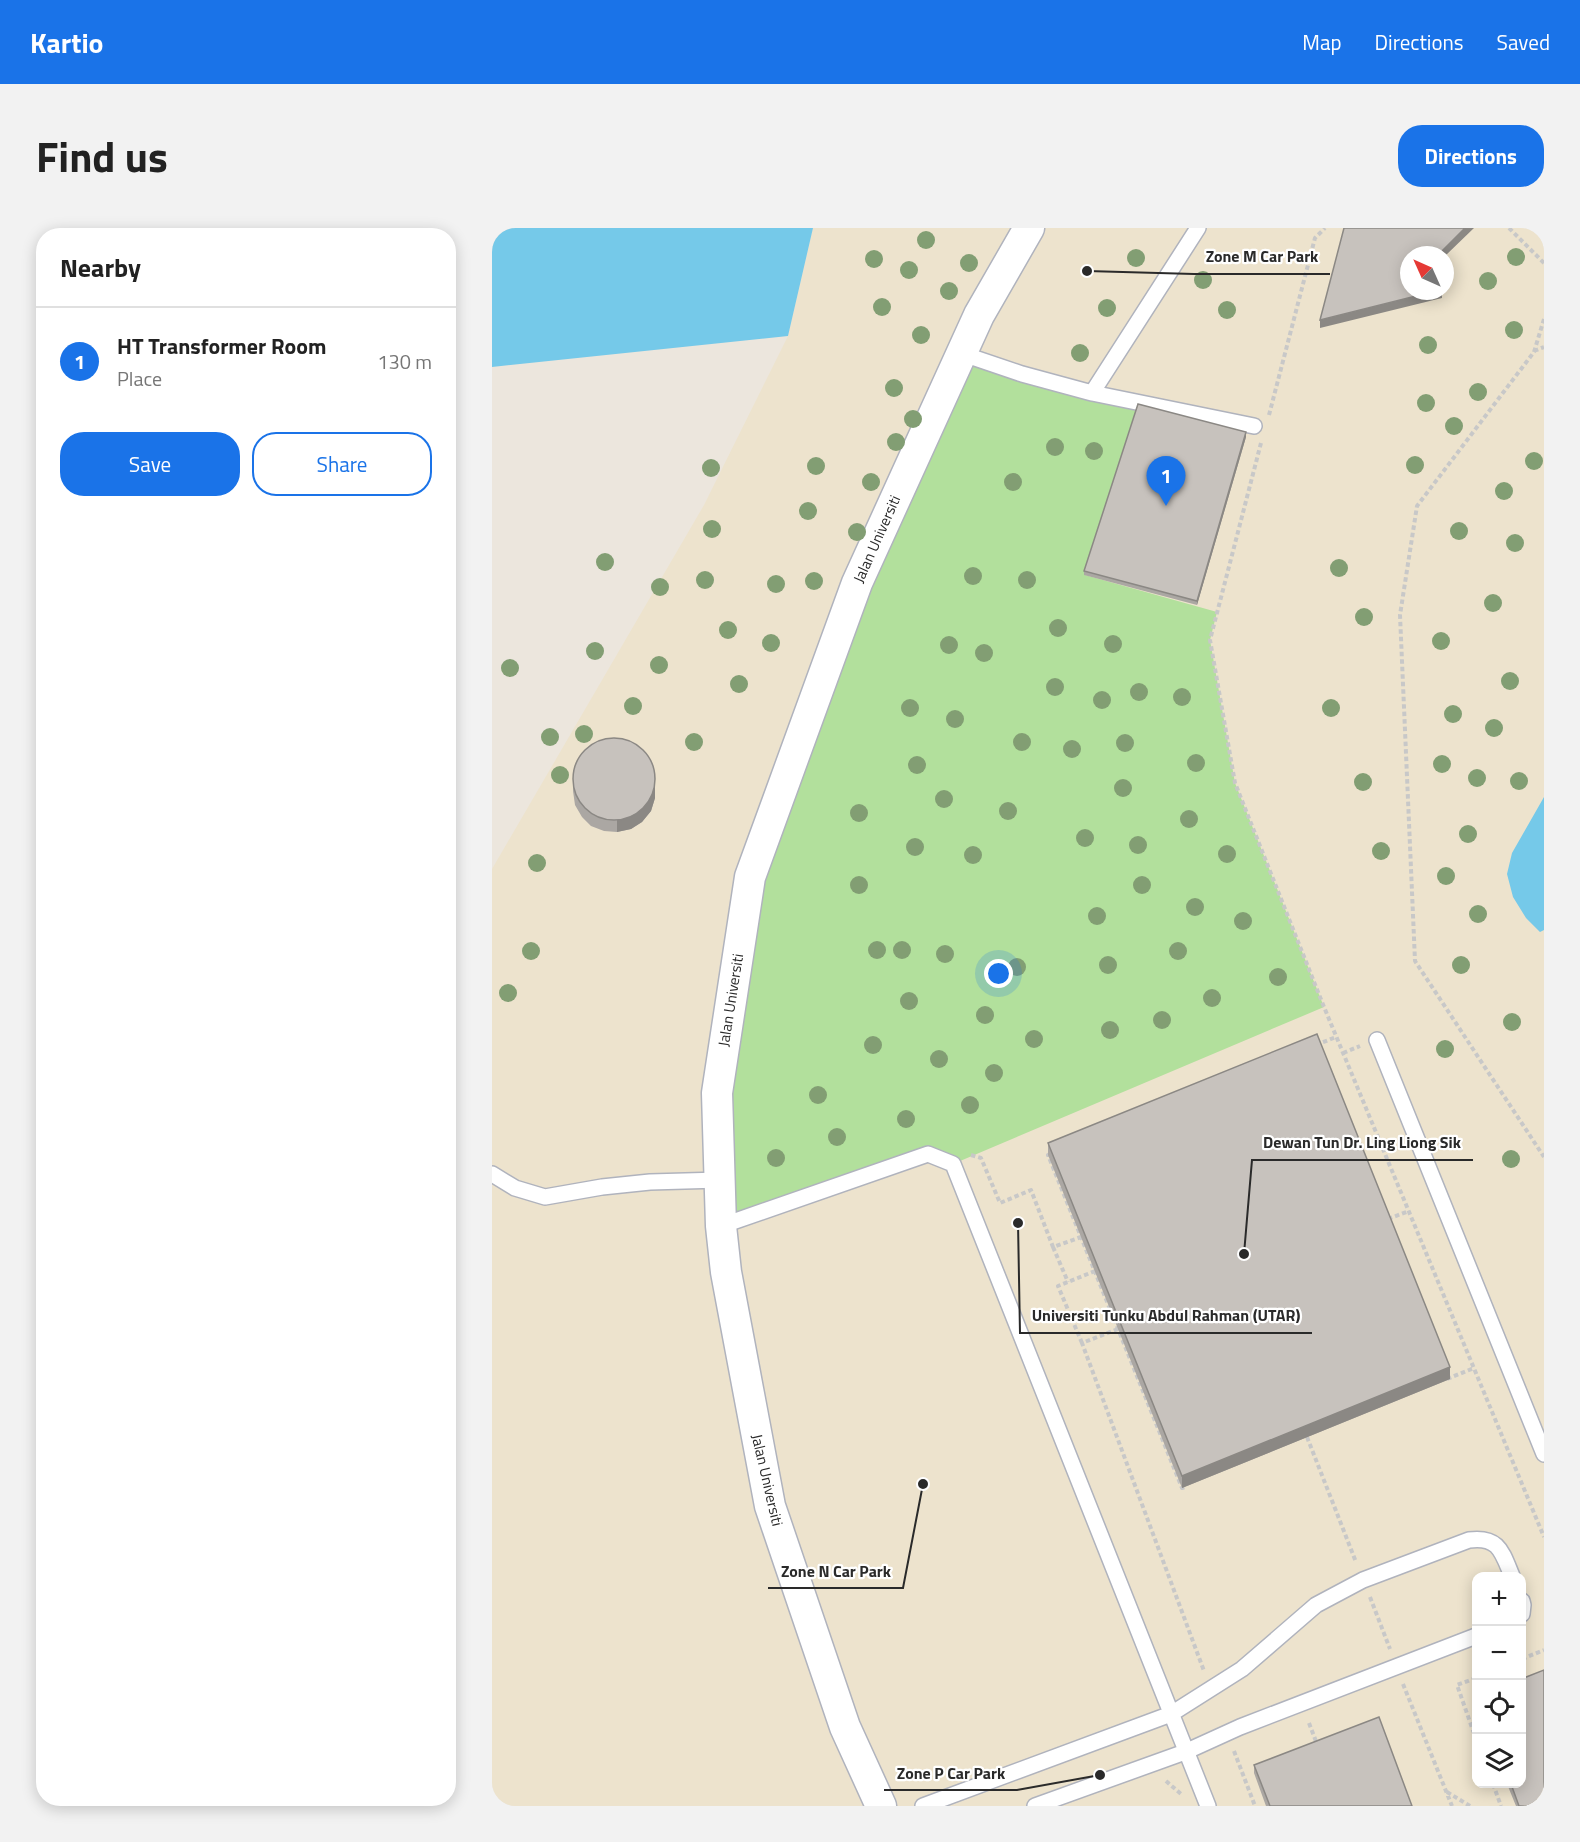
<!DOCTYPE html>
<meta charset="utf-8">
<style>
body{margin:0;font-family:"Titillium Web",sans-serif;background:#f2f2f2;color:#222}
.controls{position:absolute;right:18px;bottom:18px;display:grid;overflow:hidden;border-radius:12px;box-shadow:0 3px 15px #0003}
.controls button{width:54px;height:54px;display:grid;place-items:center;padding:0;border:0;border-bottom:2px solid #e0e0e0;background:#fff;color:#222;font:30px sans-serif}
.compass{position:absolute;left:908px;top:18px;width:54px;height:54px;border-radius:50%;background:#fff;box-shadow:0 3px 15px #0003;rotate:315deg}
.you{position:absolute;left:507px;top:746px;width:21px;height:21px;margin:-15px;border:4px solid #fff;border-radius:50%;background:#1a73e8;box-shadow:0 0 0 9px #1a73e833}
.badge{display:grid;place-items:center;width:39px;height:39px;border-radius:50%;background:#1a73e8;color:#fff;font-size:20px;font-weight:700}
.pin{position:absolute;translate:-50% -50px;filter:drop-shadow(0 2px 3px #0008)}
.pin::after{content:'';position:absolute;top:32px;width:21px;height:18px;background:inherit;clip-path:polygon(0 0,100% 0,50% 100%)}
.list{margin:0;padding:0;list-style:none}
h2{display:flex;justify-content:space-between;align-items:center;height:78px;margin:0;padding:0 24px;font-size:26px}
h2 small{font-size:20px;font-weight:400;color:#767676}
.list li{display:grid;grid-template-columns:39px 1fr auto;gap:18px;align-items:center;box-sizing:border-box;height:108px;padding:0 24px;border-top:2px solid #e0e0e0}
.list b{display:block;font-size:22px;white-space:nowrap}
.list p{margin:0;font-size:20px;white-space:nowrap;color:#767676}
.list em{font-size:20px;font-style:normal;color:#767676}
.actions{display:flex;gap:12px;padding:18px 24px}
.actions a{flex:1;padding:14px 0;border:2px solid #1a73e8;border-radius:24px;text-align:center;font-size:21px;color:#1a73e8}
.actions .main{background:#1a73e8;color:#fff}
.icon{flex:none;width:33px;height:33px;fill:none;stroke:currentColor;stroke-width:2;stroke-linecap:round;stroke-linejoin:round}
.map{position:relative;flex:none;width:1052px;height:1578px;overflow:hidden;border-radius:24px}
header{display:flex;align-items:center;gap:36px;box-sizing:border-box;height:84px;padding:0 30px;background:#1a73e8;color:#fff}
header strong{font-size:28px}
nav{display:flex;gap:33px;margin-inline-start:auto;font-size:21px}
.intro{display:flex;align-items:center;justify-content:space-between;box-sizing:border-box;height:144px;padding:0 36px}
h1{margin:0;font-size:42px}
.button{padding:15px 27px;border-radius:24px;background:#1a73e8;color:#fff;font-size:21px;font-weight:700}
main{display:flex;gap:36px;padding:0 36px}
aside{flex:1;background:#fff;border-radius:24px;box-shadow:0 3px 15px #0003}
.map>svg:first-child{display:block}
.education{fill:#ede3cd;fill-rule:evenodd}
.green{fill:#b2e09c}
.water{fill:#75c9e9}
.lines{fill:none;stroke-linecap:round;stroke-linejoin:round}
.service-casing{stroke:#b0b3bd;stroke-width:18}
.minor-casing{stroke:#b0b3bd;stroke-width:33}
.path{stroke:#c8c8c8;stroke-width:4;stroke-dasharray:4.5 3;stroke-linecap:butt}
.service{stroke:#fff;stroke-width:15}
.minor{stroke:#fff;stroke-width:30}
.tree{fill:#829e73}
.wall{fill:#aba7a3}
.shaded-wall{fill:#8b8884}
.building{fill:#c7c2bd;stroke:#8b8884;stroke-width:1.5}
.labels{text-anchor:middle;stroke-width:4.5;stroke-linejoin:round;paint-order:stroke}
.street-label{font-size:15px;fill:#2a2a2a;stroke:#fff}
.leader{fill:none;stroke:#2a2a2a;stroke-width:2}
.callout-dot{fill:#2a2a2a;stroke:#fff;stroke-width:2}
.callout-label{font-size:16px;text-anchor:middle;font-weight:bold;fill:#2a2a2a;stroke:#fff;stroke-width:4.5;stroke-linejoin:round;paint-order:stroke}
</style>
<header>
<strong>Kartio</strong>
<nav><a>Map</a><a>Directions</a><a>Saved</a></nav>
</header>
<div class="intro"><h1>Find us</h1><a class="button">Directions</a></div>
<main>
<aside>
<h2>Nearby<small></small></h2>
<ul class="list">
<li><span class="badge">1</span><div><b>HT Transformer Room</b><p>Place</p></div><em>130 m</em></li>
</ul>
<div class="actions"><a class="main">Save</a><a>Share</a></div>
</aside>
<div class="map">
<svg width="1052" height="1578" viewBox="0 0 1052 1578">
<rect width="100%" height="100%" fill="#ece6dd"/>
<path class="education" d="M321 0H1052V1578H0V641L212 277 296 108ZM917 27H953V63H917ZM984 1348H1030V1556H984Z"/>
<path class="green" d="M468 125 646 180 593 347 725 384 718 412 743 555 832 779 461 936 436 926 229 998 225 865 258 649Z"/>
<path class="water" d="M0 0H321L296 108 0 139Z
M1052 569V702L1048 704 1034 690 1021 669 1015 646 1020 625Z"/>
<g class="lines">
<g class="service-casing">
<path id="service" d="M468 125 530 146 600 165 706 0
M600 165 762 198
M885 812 1052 1226
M0 946 23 960 53 969 110 959 158 954 228 952
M229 998 436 926 461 936 716 1578
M1030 1373 1031 1377 1030 1386
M431 1578 679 1486 750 1441 824 1377 871 1352 977 1312C1007 1308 1010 1324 1020 1348
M543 1578 693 1524 748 1499 984 1408"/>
</g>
<g class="minor-casing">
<path id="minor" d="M389 1578 353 1499 278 1278 234 1044 229 998 225 865 258 649 365 355 487 87 537 0"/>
</g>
<path class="path" d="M1017 0 1052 35
M1052 91 1042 124 925 278 908 387 923 733 1052 929
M1042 123 1052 119
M777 187 823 10 833 0
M769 215 718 412 743 555 832 779 1052 1309
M824 817 844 809
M851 825 868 818
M559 926 556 927 690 1260 693 1259
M479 927 489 930 508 975 539 962 561 1019 589 1009
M896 991 917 983
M561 1019 576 1054
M626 1101 590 1115 712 1443
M590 1115 566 1058 603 1043
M955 1151 982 1140
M815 1209 864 1334
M878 1369 898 1421
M1030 1431 1052 1422
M984 1450 965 1457 984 1511
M911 1456 960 1578
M817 1495 825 1516
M742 1523 763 1578
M674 1553 689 1566
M1001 1556 1009 1578
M955 1564 978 1578"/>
<use href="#service" class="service"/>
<use href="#minor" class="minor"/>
</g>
<g class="tree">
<circle cx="434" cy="12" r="9"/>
<circle cx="1024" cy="29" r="9"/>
<circle cx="644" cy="30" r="9"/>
<circle cx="382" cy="31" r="9"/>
<circle cx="477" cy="35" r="9"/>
<circle cx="417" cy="42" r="9"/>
<circle cx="711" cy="52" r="9"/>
<circle cx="996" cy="53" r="9"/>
<circle cx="457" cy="63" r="9"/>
<circle cx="390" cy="79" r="9"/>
<circle cx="615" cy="80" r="9"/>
<circle cx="735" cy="82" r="9"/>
<circle cx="1022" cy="102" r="9"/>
<circle cx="429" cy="107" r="9"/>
<circle cx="936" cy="117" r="9"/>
<circle cx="588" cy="125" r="9"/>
<circle cx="402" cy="160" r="9"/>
<circle cx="986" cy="164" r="9"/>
<circle cx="934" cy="175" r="9"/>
<circle cx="421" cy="191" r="9"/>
<circle cx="962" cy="198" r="9"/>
<circle cx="404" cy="214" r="9"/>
<circle cx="563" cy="219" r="9"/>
<circle cx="602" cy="223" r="9"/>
<circle cx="1042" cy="233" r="9"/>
<circle cx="923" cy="237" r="9"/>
<circle cx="324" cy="238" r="9"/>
<circle cx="219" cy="240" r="9"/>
<circle cx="379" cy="254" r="9"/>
<circle cx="521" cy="254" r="9"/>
<circle cx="1012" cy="263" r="9"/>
<circle cx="316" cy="283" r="9"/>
<circle cx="220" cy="301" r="9"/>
<circle cx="967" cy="303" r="9"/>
<circle cx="365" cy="304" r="9"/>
<circle cx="1023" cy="315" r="9"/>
<circle cx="113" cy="334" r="9"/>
<circle cx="847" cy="340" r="9"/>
<circle cx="481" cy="348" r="9"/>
<circle cx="213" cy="352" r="9"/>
<circle cx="535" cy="352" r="9"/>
<circle cx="322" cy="353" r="9"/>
<circle cx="284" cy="356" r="9"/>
<circle cx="168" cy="359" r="9"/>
<circle cx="1001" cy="375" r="9"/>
<circle cx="872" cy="389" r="9"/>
<circle cx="566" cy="400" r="9"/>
<circle cx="236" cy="402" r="9"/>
<circle cx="949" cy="413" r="9"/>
<circle cx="279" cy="415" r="9"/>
<circle cx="621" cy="416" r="9"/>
<circle cx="457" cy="417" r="9"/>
<circle cx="103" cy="423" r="9"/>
<circle cx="492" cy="425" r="9"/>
<circle cx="167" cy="437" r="9"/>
<circle cx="18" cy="440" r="9"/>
<circle cx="1018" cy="453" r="9"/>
<circle cx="247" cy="456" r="9"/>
<circle cx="563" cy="459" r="9"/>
<circle cx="647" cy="464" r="9"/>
<circle cx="690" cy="469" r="9"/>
<circle cx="610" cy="472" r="9"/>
<circle cx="141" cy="478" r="9"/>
<circle cx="418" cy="480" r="9"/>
<circle cx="839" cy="480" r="9"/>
<circle cx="961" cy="486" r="9"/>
<circle cx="463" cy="491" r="9"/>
<circle cx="1002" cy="500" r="9"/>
<circle cx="92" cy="506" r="9"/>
<circle cx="58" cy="509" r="9"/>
<circle cx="202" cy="514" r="9"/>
<circle cx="530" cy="514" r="9"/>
<circle cx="633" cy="515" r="9"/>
<circle cx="580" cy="521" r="9"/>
<circle cx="704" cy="535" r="9"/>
<circle cx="950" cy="536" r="9"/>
<circle cx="425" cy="537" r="9"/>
<circle cx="68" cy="547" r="9"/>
<circle cx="985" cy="550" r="9"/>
<circle cx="1027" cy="553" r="9"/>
<circle cx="871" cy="554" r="9"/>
<circle cx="631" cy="560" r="9"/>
<circle cx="452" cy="571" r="9"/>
<circle cx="516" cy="583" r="9"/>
<circle cx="367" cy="585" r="9"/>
<circle cx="697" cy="591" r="9"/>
<circle cx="976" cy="606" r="9"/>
<circle cx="593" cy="610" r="9"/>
<circle cx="646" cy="617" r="9"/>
<circle cx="423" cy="619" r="9"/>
<circle cx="889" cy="623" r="9"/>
<circle cx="735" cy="626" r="9"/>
<circle cx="481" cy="627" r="9"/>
<circle cx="45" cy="635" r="9"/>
<circle cx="954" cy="648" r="9"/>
<circle cx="367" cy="657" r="9"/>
<circle cx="650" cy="657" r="9"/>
<circle cx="703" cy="679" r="9"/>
<circle cx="986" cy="686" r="9"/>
<circle cx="605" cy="688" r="9"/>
<circle cx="751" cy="693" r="9"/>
<circle cx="385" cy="722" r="9"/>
<circle cx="410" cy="722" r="9"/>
<circle cx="39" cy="723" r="9"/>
<circle cx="686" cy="723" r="9"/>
<circle cx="453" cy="726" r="9"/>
<circle cx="616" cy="737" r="9"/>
<circle cx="969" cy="737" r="9"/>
<circle cx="525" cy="739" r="9"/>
<circle cx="786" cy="749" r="9"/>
<circle cx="16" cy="765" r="9"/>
<circle cx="720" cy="770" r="9"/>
<circle cx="417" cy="773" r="9"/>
<circle cx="493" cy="787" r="9"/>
<circle cx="670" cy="792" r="9"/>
<circle cx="1020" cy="794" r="9"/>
<circle cx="618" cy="802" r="9"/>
<circle cx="542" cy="811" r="9"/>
<circle cx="381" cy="817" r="9"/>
<circle cx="953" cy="821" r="9"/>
<circle cx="447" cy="831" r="9"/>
<circle cx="502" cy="845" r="9"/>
<circle cx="326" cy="867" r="9"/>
<circle cx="478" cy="877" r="9"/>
<circle cx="414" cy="891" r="9"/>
<circle cx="345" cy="909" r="9"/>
<circle cx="284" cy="930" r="9"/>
<circle cx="1019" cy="931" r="9"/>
</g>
<path class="wall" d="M754 209 705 377 592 347V343Z
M81 551 163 570 159 583 150 594 139 601 125 604 112 603 99 598 90 589 83 577 81 563Z
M556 915 958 1151 690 1260 556 927Z
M762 1537 920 1578H774L762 1545Z
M1015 1556H1029L1052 1578H1024Z"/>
<path class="shaded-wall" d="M973 0H982L953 28V27H946Z
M944 63H950V70L828 100V92Z
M754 204V209L705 377V373Z
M163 544V570L159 583 150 594 139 601 125 604V592Z
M958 1139V1151L690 1260V1248Z"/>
<path class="building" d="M852 0H973L946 27H917V63H944L828 92Z
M646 176 754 204 705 373 592 343Z
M81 551a41 41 0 1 1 82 0a41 41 0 1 1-82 0Z
M825 806 958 1139 690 1248 556 915Z
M1052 1442V1578H1027L1019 1556H1029V1451Z
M887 1489 920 1578H778L762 1537Z"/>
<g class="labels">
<g class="street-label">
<text transform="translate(385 311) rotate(-66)" y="5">Jalan Universiti</text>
<text transform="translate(239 772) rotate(-81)" y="5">Jalan Universiti</text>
<text transform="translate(275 1252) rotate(77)" y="5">Jalan Universiti</text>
</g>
</g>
<path class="leader" d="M595 43L702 46H838M752 1026L760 932H981M526 995L528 1105H820M431 1256L411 1360H276M608 1547L525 1562H392"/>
<g class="callout-dot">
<circle cx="595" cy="43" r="6"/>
<circle cx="752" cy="1026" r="6"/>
<circle cx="526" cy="995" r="6"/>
<circle cx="431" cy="1256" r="6"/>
<circle cx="608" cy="1547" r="6"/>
</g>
<g class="callout-label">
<text x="770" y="34">Zone M Car Park</text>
<text x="870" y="920">Dewan Tun Dr. Ling Liong Sik</text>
<text x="674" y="1093">Universiti Tunku Abdul Rahman (UTAR)</text>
<text x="344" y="1349">Zone N Car Park</text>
<text x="459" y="1551">Zone P Car Park</text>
</g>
</svg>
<div class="controls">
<button>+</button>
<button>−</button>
<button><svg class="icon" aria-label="locate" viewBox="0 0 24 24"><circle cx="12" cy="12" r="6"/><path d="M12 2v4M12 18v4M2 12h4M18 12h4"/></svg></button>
<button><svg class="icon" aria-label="layers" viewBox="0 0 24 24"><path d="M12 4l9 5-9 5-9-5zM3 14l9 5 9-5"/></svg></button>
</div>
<svg class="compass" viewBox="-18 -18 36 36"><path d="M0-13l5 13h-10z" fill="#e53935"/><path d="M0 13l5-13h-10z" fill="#767676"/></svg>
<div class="you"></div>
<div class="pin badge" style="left:674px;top:278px">1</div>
</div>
</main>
